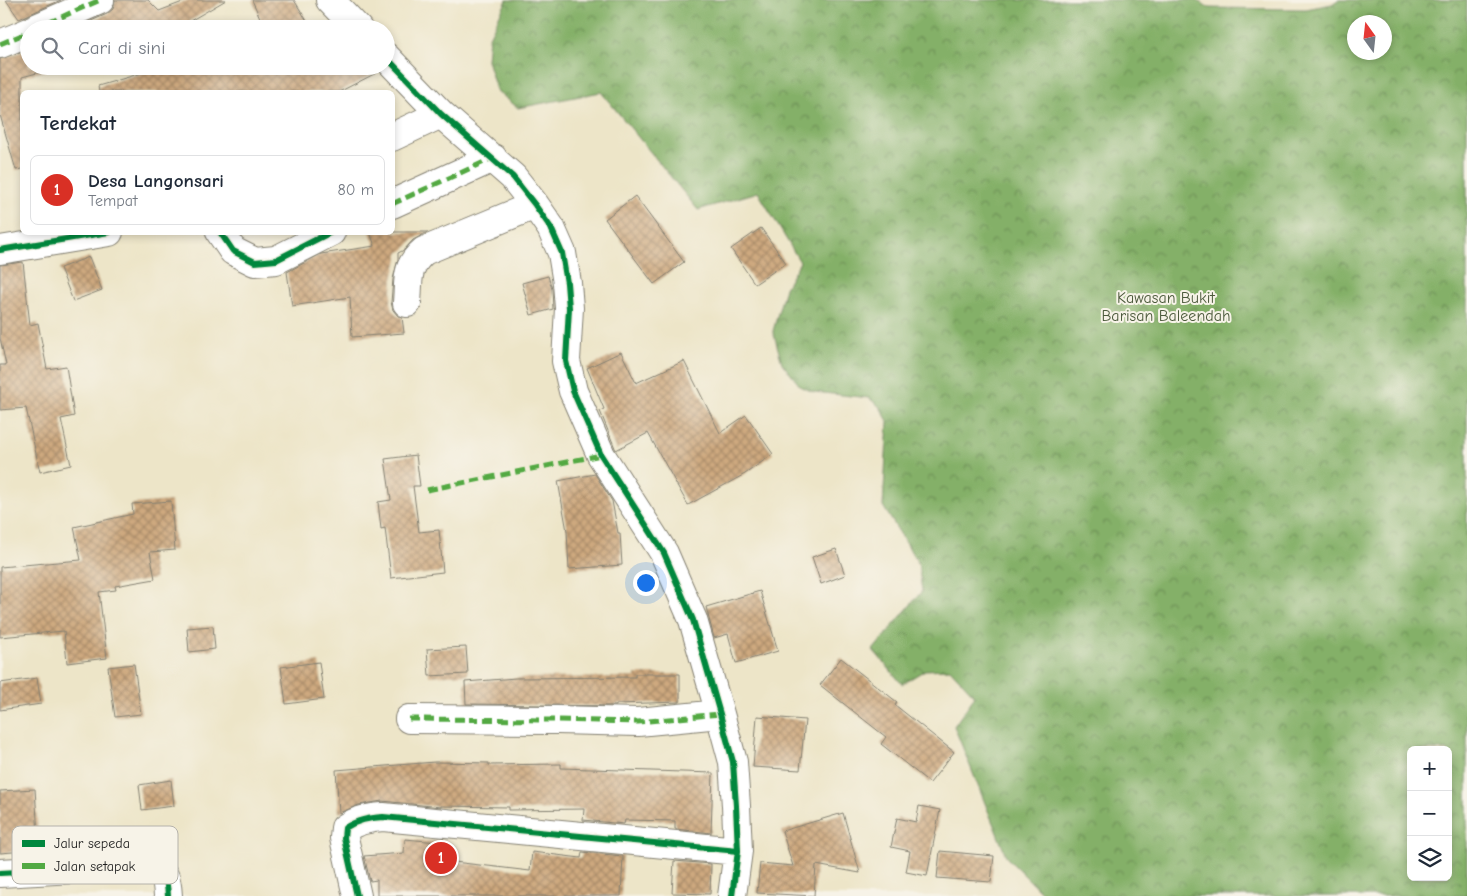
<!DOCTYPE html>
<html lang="id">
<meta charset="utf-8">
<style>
body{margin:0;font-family:"Comic Neue",sans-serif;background:#f6f6f7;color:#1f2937}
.controls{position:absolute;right:15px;bottom:15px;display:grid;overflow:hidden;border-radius:8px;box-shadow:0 2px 8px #0003}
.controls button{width:45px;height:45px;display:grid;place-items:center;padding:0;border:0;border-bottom:1px solid #e0e1e3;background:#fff;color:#1f2937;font:25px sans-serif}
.compass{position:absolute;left:1347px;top:15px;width:45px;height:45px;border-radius:50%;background:#fff;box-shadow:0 2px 8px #0003;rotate:345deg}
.you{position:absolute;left:645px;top:582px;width:18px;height:18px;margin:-12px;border:4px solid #fff;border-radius:50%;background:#1a73e8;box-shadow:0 0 0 8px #1a73e833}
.badge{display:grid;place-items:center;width:32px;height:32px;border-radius:50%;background:#d93025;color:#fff;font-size:16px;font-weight:700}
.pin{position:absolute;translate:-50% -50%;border:2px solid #fff;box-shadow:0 1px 5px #0006}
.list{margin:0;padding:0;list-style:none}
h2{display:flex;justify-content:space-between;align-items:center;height:65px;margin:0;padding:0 20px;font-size:21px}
h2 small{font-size:16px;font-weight:400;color:#747a83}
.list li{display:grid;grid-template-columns:32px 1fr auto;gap:15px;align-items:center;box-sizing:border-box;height:70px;margin:0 10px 10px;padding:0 10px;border:1px solid #e0e1e3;border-radius:8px}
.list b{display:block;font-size:19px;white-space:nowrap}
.list p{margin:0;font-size:16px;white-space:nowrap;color:#747a83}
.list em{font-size:16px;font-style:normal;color:#747a83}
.icon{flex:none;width:28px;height:28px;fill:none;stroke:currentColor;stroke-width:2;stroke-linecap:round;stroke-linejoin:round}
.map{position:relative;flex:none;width:1467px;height:896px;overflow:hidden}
.search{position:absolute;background:#fff;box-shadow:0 2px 8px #0003;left:20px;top:20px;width:375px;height:55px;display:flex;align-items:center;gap:12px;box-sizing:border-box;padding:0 18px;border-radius:28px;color:#747a83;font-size:19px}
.panel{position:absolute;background:#fff;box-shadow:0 2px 8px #0003;left:20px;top:90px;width:375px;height:145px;border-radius:8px}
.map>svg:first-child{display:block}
.forest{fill:url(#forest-crowns);stroke:#506642;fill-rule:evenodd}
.building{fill:url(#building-cross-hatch)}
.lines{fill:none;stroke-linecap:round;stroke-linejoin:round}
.minor-casing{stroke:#848072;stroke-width:30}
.minor{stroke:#fff;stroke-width:28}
.quiet{stroke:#52a943;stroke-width:5;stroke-dasharray:10 5;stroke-linecap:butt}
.cycleway-casing{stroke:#f7f3e8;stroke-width:9}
.cycleway{stroke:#00873e;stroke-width:6}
.labels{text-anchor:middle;stroke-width:4;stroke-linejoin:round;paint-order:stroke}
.park-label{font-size:16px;fill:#4c5a3c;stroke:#f7f3e8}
.key{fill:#f7f3e8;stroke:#b5b2ab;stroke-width:1}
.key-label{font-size:14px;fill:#1c1c1c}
</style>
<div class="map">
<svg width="1467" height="896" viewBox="0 0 1467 896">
<defs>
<pattern id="forest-crowns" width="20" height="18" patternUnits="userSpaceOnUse" patternTransform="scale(1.25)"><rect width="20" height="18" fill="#84b068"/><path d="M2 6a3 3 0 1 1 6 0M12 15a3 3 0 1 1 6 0" fill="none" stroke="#6b8e55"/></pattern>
<pattern id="building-cross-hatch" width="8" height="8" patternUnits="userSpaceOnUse" patternTransform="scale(1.25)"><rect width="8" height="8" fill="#cea97f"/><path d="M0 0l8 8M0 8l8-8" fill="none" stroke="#a68967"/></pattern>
</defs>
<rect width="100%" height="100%" fill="#f7f3e8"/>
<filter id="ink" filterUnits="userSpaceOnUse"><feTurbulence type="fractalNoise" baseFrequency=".02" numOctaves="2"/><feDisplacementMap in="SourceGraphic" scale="10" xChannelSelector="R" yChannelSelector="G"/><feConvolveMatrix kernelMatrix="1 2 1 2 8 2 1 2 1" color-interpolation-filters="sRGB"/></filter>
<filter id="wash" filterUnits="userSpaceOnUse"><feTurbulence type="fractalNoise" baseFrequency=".0096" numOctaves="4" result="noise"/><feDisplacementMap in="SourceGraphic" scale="20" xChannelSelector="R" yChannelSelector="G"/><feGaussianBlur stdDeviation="1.12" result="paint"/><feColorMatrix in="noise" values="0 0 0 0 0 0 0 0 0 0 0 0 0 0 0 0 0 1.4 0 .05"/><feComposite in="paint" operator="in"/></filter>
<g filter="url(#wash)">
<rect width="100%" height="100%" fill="#ede5c8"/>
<path class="forest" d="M507 0H1196L1210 8 1306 9 1332 4 1338 0H1467V896H1144L1141 894 1121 896H1045L1007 858 954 726 975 696 950 669 925 670 902 684 873 650 922 591 918 563 883 506 888 421 880 407 869 398 814 392 801 387 782 363 773 331 785 288 800 262 758 192 698 210 601 92 518 108 496 90 487 60 489 37ZM1354 22H1384V52H1354ZM1411 750H1448V877H1411Z"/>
<g id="blocks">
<path class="building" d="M6 0H61L19 19Z
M115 0H148L159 11 188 0H226L190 21 193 28 190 29H73L107 14 113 9Z
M252 0H294L312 29H265Z
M29 49V66H50L52 69 22 77V169L16 170 0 115V59Z
M166 66H374L378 72 339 92H99L98 86Z
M635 196 684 262 654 284 605 219Z
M761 228 786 263 755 284 731 249Z
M370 232H428L413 240 404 250 398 253V259L393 279 391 302 393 310 398 316 402 317 404 333 352 337 350 297 292 306 287 272 321 254 375 246Z
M89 257 102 290 73 301 60 268Z
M23 262 30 325 38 323 47 369 66 366 74 416 61 419 71 465 40 472 26 408 0 410V365H6L0 338V265Z
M548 276 552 289 553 309 531 315 522 283Z
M621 352 636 383 684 361 720 433 746 415 773 454 745 474 688 505 648 433 616 450 615 448 600 411 604 409 587 368Z
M416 455 420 486H413L419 532 439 530 443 572 391 578 385 528 381 529 378 502 391 500 385 459Z
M595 474 612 501 618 533H620L622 565 569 569 567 531 558 481Z
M171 501 175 550 150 552 155 579 115 586 116 590 99 592 107 658 67 663 64 631 0 637V567L81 560 74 527 133 514 132 504Z
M836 549 845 575 821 584 812 557Z
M760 591 778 651 736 663 728 634 714 638 706 607Z
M213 626 215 649 189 652 187 628Z
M466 647 468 674 429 676 427 649Z
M841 658 897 702 895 705 954 752 930 783 881 744 886 737 820 685Z
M319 662 324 699 286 704 281 667Z
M134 664 141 714 115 717 108 667Z
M635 674H680V702L616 704V706L466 704 465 682 516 678 635 677Z
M37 678 41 704 0 710V683Z
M757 716 805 720 800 770 753 767Z
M435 762 489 763V765L561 764V768L713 773 711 833 675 829V821L625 820 624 824 583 820 584 809 509 810V807L441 806V807L382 801 359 805 339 813 336 770Z
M171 780 174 806 142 810 139 785Z
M35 789 39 850 0 853V791Z
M919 806 940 810 927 876 906 872 910 851 891 847 897 818 916 822Z
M843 813 860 873 816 865 814 896 757 893 760 863 793 866 782 831Z
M405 839 438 842 437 860 530 871 532 852 581 858 582 852 623 856 621 896H377V880L370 881 364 856 404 853Z
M940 851 994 856 991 882 937 878Z
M674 861 711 864 710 894 672 893Z"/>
</g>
</g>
<g filter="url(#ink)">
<use href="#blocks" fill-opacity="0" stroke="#848072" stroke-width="1"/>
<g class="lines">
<g class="minor-casing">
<path id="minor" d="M330 0 358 29
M34 29 100 0
M0 44 29 32
M386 57 441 114 513 177 535 205 551 228 562 253 567 283 569 308 566 361 573 391 601 455 664 553 693 620 720 714 733 762 736 806 738 851 732 896
M392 137 441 114
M392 204 493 158
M220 232 233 251 255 262 276 260 331 232
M0 250 109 232
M407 303C409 280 405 267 424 251L535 205
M409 719 557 720 638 722 720 714
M0 873 148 865C166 871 167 878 168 896
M357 896 344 838 345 828C357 820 369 818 383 817L738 851"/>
</g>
<use href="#minor" class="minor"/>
<path class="quiet" d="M34 29 100 0
M0 44 29 32
M392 204 493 158
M427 490 601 455
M409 719 557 720 638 722 720 714"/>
<g class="cycleway-casing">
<path id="cycleway" d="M386 57 441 114 513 177 535 205 551 228 562 253 567 283 569 308 566 361 573 391 601 455 664 553 693 620 720 714 733 762 736 806 738 851 732 896
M220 232 233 251 255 262 276 260 331 232
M0 250 109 232
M0 873 148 865C166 871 167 878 168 896
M357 896 344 838 345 828C357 820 369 818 383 817L738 851"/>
</g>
<use href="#cycleway" class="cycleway"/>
</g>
</g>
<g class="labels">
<g class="park-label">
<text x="1166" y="303">Kawasan Bukit<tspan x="1166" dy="18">Barisan Baleendah</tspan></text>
</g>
</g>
<rect x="12" y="826" width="166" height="58" rx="8" class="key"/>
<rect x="22" y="840" width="23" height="7" fill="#00873e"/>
<rect x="22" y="863" width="23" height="6" fill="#52a943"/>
<g class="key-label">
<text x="54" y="848">Jalur sepeda</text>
<text x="54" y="871">Jalan setapak</text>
</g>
</svg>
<div class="controls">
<button>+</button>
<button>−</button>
<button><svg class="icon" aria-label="layers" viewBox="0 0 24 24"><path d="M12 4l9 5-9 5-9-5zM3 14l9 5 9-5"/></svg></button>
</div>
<svg class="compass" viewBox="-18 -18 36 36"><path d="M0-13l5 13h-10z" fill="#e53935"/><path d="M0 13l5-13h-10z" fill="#747a83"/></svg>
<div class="you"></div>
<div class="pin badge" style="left:441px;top:858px">1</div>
<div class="search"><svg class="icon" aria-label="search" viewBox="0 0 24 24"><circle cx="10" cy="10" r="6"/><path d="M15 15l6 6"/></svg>Cari di sini</div>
<section class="panel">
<h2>Terdekat<small></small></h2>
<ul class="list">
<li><span class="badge">1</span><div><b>Desa Langonsari</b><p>Tempat</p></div><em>80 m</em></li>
</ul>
</section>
</div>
